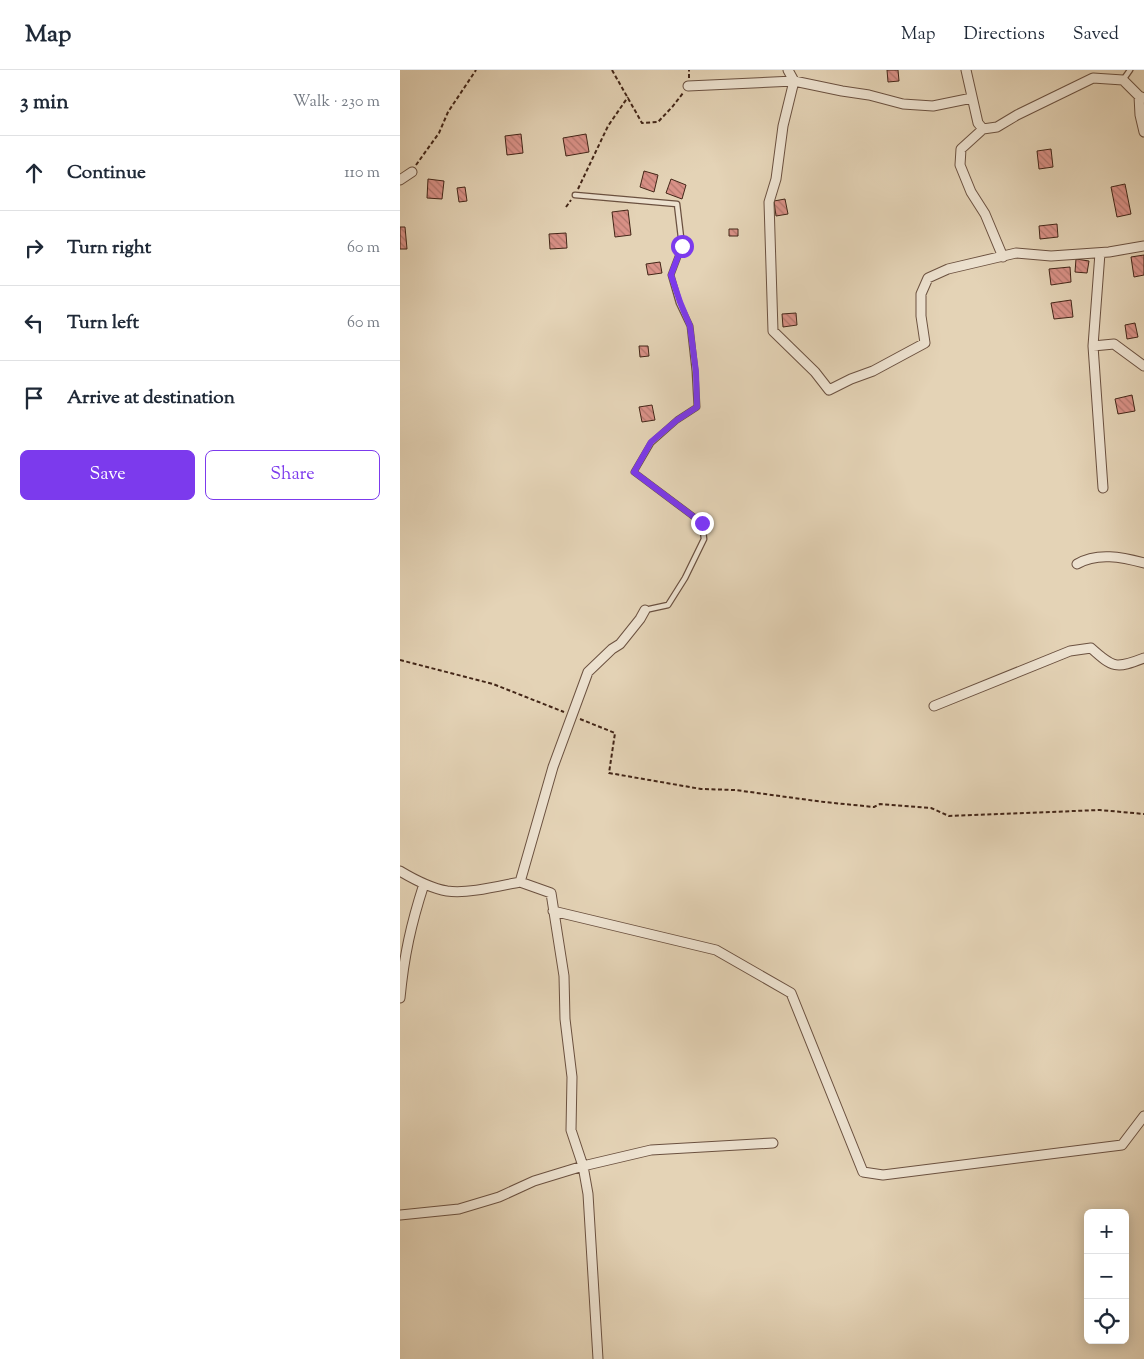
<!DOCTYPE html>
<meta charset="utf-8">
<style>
body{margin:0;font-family:"Sorts Mill Goudy",serif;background:#f6f6f7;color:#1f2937}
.controls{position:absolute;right:15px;bottom:15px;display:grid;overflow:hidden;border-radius:8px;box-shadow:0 2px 12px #0003}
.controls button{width:45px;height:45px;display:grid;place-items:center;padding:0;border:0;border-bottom:1px solid #e0e1e3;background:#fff;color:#1f2937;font:25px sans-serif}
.stop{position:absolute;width:15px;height:15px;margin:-11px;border:4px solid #7c3aed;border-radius:50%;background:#fff}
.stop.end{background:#7c3aed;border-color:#fff;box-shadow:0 1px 5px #0008}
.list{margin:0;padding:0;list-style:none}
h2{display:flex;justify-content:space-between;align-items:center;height:65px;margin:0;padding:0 20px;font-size:21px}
h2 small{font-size:16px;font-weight:400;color:#747a83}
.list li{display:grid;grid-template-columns:32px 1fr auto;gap:15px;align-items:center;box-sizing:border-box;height:75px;padding:0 20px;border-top:1px solid #e0e1e3}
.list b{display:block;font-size:19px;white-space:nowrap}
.list em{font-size:16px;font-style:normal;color:#747a83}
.actions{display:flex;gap:10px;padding:15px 20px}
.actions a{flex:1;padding:11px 0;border:1px solid #7c3aed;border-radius:8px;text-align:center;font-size:18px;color:#7c3aed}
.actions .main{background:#7c3aed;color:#fff}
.icon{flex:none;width:28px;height:28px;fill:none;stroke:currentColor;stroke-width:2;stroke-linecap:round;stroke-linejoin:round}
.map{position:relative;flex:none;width:744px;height:1289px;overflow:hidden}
header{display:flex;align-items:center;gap:30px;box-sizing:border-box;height:70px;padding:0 25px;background:#fff;border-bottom:1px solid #e0e1e3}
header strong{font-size:24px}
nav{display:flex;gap:28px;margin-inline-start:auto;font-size:18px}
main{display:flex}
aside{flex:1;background:#fff}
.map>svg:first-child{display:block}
.building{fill:url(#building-back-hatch);stroke:#432618}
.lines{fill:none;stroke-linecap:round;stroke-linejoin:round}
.lane-casing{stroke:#6b5140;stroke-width:7}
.street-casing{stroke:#6b5140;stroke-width:11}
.path{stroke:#432618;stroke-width:2;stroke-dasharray:4 2.5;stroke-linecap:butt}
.lane{stroke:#ede2d0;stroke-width:4.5}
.street{stroke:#ede2d0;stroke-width:9}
.route{stroke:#7c3aed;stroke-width:6}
</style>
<header>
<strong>Map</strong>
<nav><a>Map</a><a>Directions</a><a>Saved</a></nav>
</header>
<main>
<aside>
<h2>3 min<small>Walk · 230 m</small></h2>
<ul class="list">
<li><svg class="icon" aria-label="ahead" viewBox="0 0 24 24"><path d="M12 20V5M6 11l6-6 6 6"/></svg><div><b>Continue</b></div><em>110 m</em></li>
<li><svg class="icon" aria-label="right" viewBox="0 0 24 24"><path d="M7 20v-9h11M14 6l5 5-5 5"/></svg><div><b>Turn right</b></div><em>60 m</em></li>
<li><svg class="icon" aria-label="left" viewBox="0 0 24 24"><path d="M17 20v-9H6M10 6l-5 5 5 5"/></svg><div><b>Turn left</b></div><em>60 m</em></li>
<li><svg class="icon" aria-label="arrive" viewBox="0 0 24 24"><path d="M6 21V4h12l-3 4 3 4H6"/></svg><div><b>Arrive at destination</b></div></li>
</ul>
<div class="actions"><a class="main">Save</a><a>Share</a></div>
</aside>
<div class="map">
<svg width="744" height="1289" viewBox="0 0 744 1289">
<defs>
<pattern id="building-back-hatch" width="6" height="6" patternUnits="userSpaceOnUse" patternTransform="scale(1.25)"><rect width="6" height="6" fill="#d99187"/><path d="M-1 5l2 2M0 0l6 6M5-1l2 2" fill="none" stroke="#b2766d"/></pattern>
</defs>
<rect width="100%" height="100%" fill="#e4d3b6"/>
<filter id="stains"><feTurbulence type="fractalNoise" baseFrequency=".004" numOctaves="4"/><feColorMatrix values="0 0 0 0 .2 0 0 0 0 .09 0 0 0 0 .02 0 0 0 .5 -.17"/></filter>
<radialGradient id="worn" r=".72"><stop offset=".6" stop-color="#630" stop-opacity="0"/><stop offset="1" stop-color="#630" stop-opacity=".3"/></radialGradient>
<path class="building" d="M487 0H498L499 11 488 12Z
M121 64 123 83 107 85 105 66Z
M186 64 189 82 166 86 163 68Z
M651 79 653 97 639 99 637 81Z
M244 101 258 105 254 122 240 117Z
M28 109 44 111 42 129 27 128Z
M271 109 286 115 282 129 266 123Z
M725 114 731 144 717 147 711 117Z
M65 117 67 131 59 132 57 118Z
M385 129 388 144 376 146 374 131Z
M228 140 231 165 215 167 212 142Z
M657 154 658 167 640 169 639 156Z
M0 157H5L7 179H0Z
M329 159H338V166H329Z
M166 163 167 178 150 179 149 164Z
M744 185V205L734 207 731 187Z
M676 189 689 191 687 203 675 202Z
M260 192 262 203 248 205 246 194Z
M670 197 671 212 651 215 649 199Z
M671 230 673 247 654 249 651 233Z
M396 243 397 255 383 257 382 244Z
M735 253 738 267 727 269 725 255Z
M239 276H248L249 286 240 287Z
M732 325 735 341 718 344 715 329Z
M252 335 255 350 242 352 239 337Z"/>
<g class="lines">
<g class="lane-casing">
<path id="lane" d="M723 10 730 0
M175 125 277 134 282 176 271 205 279 233 290 256 295 301 297 337 277 350 251 373 234 402 302 453 304 469 285 508 268 535 245 540"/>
</g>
<g class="street-casing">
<path id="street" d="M388 0 394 11 383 56 376 109 369 132 373 261 415 302 429 320 451 309 473 301 525 273 521 246V224L528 208 548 199 616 183 651 186 709 182 744 176
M566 0 578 53 583 59 597 57 617 45 693 8 723 10 739 26 744 28
M288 16 394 11 442 21 469 25 503 34 533 36 572 28
M739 26 740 45 744 62
M583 59 561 79 560 95 571 122 585 144 603 187
M0 110 12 102
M700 183 693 276 714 274 744 296
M693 276 703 418
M677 494C697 482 722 487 744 493
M245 540 240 549 220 574 212 579 188 602 153 697 120 812 151 823 164 906 165 949 172 1007 171 1060 183 1096 251 1080 373 1073
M534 636 670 581 691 578C713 598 716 599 744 588
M0 801C15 810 30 818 47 821 68 824 99 816 120 812
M153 841 316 880 391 923 463 1102 483 1105 722 1075 744 1046
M0 928C4 886 11 854 24 814
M0 1145 59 1139 99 1127 134 1111 183 1096 188 1124 198 1289"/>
</g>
<path class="path" d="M212 0 242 53 258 52 273 36 283 23
M289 8V0
M16 95 39 63 48 42 76 0
M178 119 208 56 228 27
M166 137 171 130
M0 590 93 614 164 642
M180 649 215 663 209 703 301 719 335 720 424 732 474 737 480 734 531 738 549 746 700 740 744 744"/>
<use href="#lane" class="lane"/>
<use href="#street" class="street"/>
</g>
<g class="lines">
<path class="route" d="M282 176 271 205 280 232 290 256 296 302 297 337 277 350 251 372 234 402 302 453"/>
</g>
<rect width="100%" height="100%" filter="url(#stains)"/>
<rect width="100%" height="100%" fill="url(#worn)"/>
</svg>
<div class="controls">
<button>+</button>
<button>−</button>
<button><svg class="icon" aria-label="locate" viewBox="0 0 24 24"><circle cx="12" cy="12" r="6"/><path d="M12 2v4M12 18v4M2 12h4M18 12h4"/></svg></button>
</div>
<div class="stop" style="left:282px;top:176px"></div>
<div class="stop end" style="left:302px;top:453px"></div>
</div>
</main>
